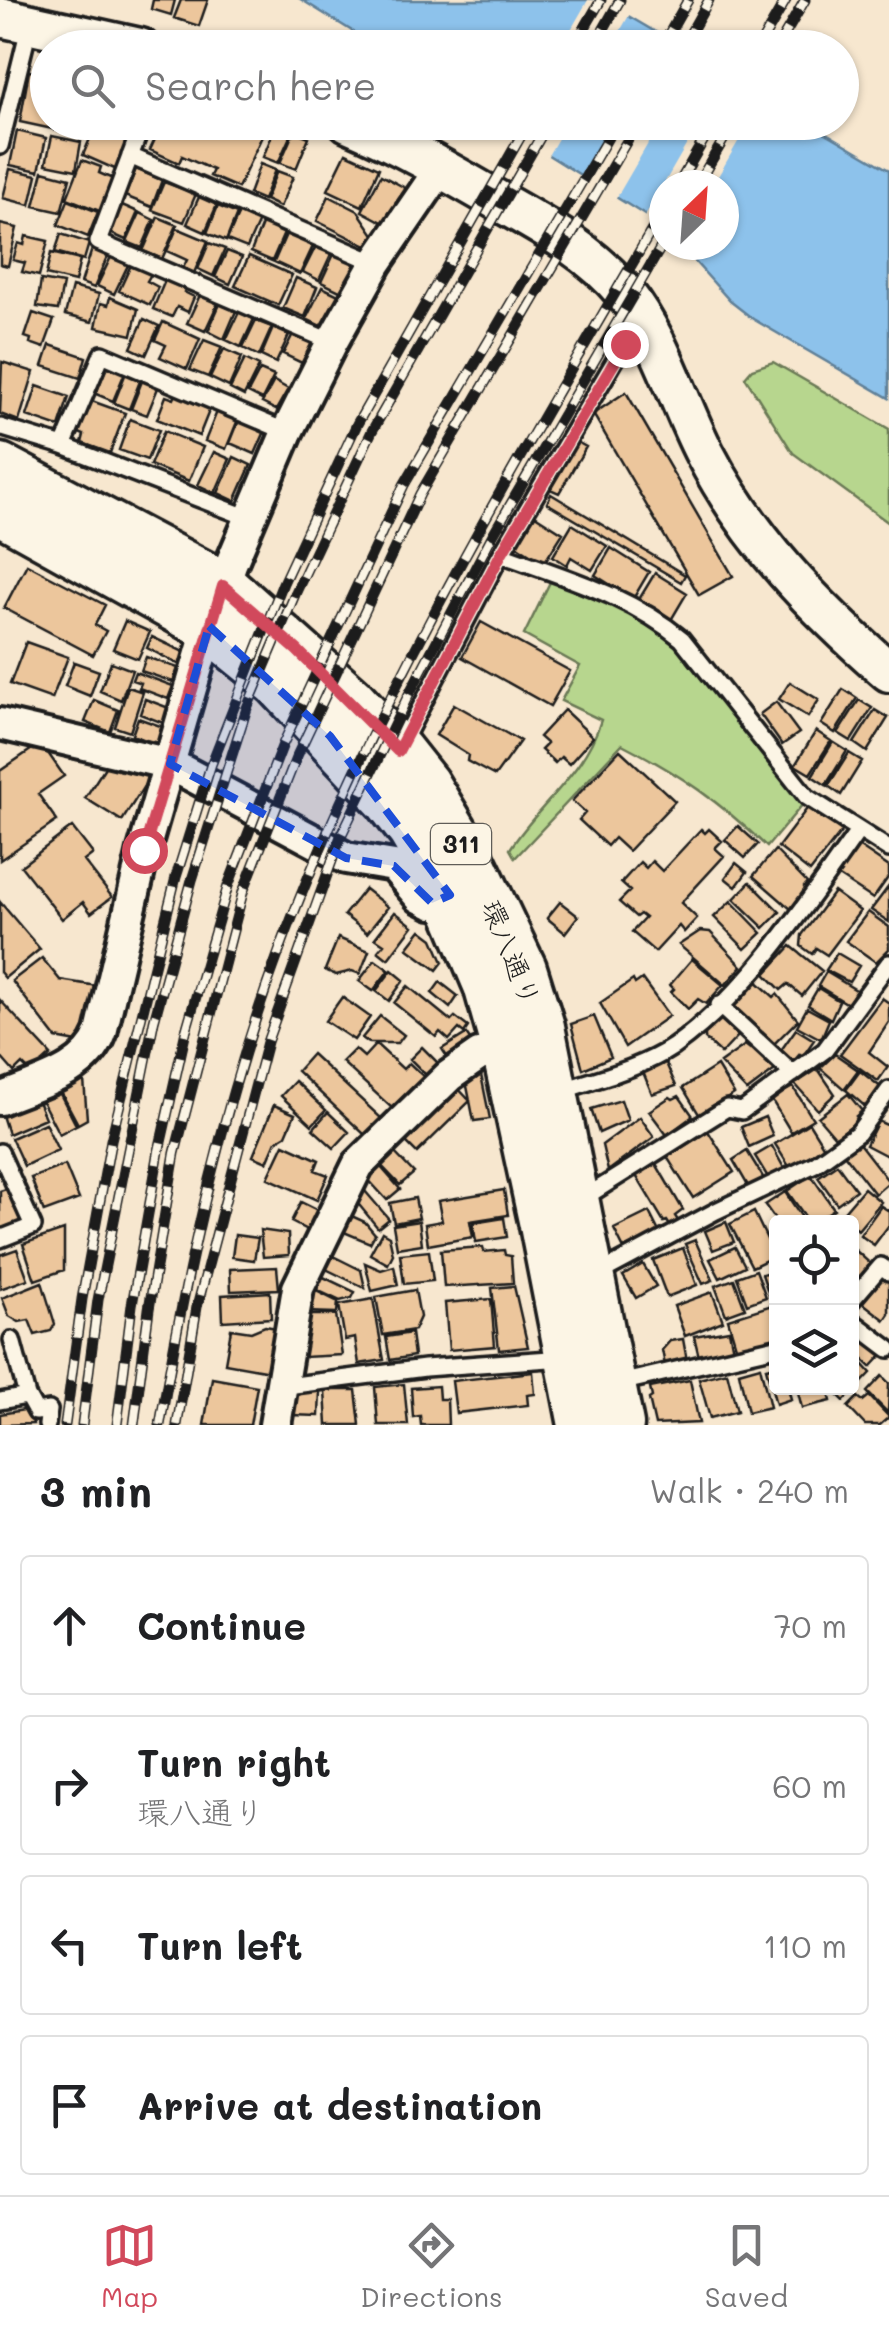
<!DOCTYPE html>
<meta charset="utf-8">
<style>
body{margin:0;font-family:Mali,"Klee One",sans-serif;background:#f6f6f6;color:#202124}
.controls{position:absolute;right:30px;bottom:30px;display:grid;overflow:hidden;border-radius:10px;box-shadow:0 2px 8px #0004}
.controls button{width:90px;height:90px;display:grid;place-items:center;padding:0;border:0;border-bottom:2px solid #e0e0e0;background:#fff;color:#202124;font:50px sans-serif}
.compass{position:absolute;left:649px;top:170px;width:90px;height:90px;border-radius:50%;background:#fff;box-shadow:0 2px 8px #0004;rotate:25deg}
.stop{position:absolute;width:30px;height:30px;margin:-22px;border:8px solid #d1495b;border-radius:50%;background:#fff}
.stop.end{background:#d1495b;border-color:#fff;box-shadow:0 2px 10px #0008}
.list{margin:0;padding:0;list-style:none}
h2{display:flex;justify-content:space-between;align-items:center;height:130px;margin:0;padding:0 40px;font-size:42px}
h2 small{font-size:32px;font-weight:400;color:#757577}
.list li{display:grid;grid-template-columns:65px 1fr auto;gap:30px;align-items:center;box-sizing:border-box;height:140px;margin:0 20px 20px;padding:0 20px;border:2px solid #e0e0e0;border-radius:10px}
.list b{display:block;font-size:38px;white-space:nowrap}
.list p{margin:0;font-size:32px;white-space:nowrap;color:#757577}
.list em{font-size:32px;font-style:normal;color:#757577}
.icon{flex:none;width:55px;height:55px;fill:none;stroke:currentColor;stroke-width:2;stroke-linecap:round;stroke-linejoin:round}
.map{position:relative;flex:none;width:889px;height:1425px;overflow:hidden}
.search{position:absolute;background:#fff;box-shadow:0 2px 8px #0004;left:30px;right:30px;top:30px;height:110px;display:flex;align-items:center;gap:25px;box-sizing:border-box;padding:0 35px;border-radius:55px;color:#757577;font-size:38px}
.sheet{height:770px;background:#fff}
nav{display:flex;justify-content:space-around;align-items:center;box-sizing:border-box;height:140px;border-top:2px solid #e0e0e0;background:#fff;font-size:28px;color:#757577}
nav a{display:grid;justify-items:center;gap:5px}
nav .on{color:#d1495b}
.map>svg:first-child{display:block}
.green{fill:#b7d68e;stroke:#6a7955;stroke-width:2.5}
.water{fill:#8dc2eb;stroke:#608098;stroke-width:2.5}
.pier{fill:#f7e7cf}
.building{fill:#ecc69c;stroke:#1c1c1c;stroke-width:2.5}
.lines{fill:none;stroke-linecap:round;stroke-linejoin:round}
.service-casing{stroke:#1c1c1c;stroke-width:22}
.minor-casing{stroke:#1c1c1c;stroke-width:38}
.tertiary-casing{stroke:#1c1c1c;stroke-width:45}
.primary-casing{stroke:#1c1c1c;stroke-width:55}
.service{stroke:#fcf5e5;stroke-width:15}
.minor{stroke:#fcf5e5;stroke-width:30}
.tertiary{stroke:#fcf5e5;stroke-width:38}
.primary{stroke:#fcf5e5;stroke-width:48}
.rail-casing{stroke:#1c1c1c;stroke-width:11}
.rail{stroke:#fcf5e5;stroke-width:8;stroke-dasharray:22;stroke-linecap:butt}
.route{stroke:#d1495b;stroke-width:12}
.marked{fill:#1d4ed8;fill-opacity:0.2;stroke:#1d4ed8;stroke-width:8;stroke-dasharray:20 12;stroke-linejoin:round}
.labels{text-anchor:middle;stroke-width:8;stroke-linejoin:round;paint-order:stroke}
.shield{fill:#fcf5e5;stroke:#5f5d58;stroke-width:2.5}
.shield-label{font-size:25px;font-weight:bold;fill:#1c1c1c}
.street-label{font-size:28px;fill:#1c1c1c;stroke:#fcf5e5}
</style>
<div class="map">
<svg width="889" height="1425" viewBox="0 0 889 1425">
<rect width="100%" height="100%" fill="#f7e7cf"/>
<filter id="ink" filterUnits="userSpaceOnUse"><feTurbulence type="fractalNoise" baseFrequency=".01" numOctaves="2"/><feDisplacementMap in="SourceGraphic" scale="20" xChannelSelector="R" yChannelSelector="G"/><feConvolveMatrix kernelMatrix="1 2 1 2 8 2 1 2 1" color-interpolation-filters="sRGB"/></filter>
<g filter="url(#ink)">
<path class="green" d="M773 362 889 429V523L793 453 745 377 752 369Z
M551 580 631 610 674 641 803 804 767 847C720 802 680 774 622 744L515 858 510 849C539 804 585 773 601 720L561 701 580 666 524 635Z"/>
<path class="water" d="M302 0H601L681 47H378Z
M497 123H809L889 170V398L753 319 730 301 680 245H724V185H664V227Z"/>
<path class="pier" d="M588 0H610L631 12 611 47H561Z
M517 123V122L567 123 546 159 509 136Z
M611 123H660L614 202 578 179Z
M699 123H749L713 185H664L662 232 643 220Z"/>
<path class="building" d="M153 0H175L171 15 151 9Z
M181 0H208L199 26 174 18Z
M29 71 48 74V122H59L57 130 20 122Z
M62 122H94L89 136 61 130Z
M97 122H133L127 136Z
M163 122H231L262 136 238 188 210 176 213 170 182 156 179 163 150 150Z
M277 123 293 130 278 163 263 157Z
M95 127 129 142 117 170 83 155Z
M17 131 46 138 39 171 10 165Z
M294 131 309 137 296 169 280 163Z
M52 136 81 142 76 170 46 164Z
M346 153 379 168 362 206 328 190Z
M82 160 101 167 99 173 115 180 102 212 67 198Z
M260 164 275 170 263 200 249 194Z
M10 169 37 175 30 205 3 198Z
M136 169 162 180 152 207 125 196Z
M43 171 70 178 61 212 34 206Z
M277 171 293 177 280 207 265 200Z
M381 175 409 190 390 226 362 211Z
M164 182 196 194 184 222 152 210Z
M329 196 358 211 375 236 369 247 317 221Z
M199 197 217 205 205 232 187 224Z
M68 200 98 212 88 237 58 225Z
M122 205 138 212 126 240 110 233Z
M218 206 237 214 226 241 207 233Z
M240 211 260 219 247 248 227 240Z
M140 213 154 220 142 248 127 242Z
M158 217 177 225 162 259 143 251Z
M263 222 285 231 272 261 251 252Z
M0 224 17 228 8 266 0 264Z
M177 228 208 241 194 273 183 268 187 260 167 251Z
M287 232 314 244 300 274 274 262Z
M61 234 89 243 84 260 55 252Z
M26 236 48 241 39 276 22 272 25 263 13 260 18 243 24 245Z
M209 243 225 249 213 276 198 269Z
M317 244 332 252 319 280 303 272Z
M93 246 109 253 94 288 81 283Z
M227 251 242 257 230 284 215 277Z
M335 252 362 265 348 295 321 282Z
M51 253 80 260 75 282 46 275Z
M249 256 292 275 278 305 235 286Z
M111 257 128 265 114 294 97 286Z
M131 265 151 274 147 281 158 287 150 305 119 291Z
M166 278 186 287 184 292 194 297 188 312 177 307 172 317 153 309Z
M296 278 317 287 305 317 283 308Z
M41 280 63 284 58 310 37 307Z
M72 287 99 294 92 322 65 315Z
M322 287 345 298 329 330 306 319Z
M200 295 218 303 205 331 187 323Z
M110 297 138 309 132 335 96 327 101 303 108 305Z
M220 304 236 311 224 339 208 331Z
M239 312 254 319 241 347 226 340Z
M33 313 54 320 44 348 30 343 31 339 25 337Z
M144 319 159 326 146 355 131 348Z
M256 321 272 327 259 356 243 348Z
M163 322 200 339 187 369 160 357 166 345 155 340Z
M273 328 289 335 276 363 261 356Z
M294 332 315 342 304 364 283 354Z
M204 340 222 347 208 377 190 370Z
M50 345 86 357 80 378 43 366Z
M224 349 242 357 229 387 210 378Z
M245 359 259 366 244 396 230 389Z
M2 362 34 372 19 421 0 414Z
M108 363 126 370 113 401 96 394Z
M127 370 142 376 129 409 114 403Z
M260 370 274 376 262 400 248 393Z
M144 376 160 383 147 415 131 409Z
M274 381 288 389 276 410 262 403Z
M37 386 69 397 59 427 27 416Z
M177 392 211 406 199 436 157 419 166 396 174 399Z
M626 392 733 576 699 595 593 414Z
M89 400 125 413 110 453 82 443 84 435 77 432Z
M218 409 239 417 226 449 205 441Z
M240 418 266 429 255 454 230 443Z
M130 419 159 430 147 460 119 450Z
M164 431 203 447 189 481 150 465Z
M577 442 586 447 559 493 550 489Z
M214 452 230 459 215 493 198 485Z
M234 457 251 465 235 501 218 493Z
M551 494 685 575 681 582 547 503Z
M535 515 563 533 544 563 516 545Z
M572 524 607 546 592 570 571 557 567 565 553 556Z
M611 548 649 572 633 599 595 575Z
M27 564 105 605 95 625 106 631 93 655 4 608Z
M655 573 687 593 671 620 638 601Z
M125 621 150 632 138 659 113 649Z
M481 622 570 671 550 706 462 657Z
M152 637 186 653 180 665 147 648Z
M26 642 68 657 52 699 10 684Z
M146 657 178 668 173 682 141 671Z
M74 662 99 671 90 696 65 686Z
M111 662 132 670 121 700 100 691Z
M135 672 173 686 168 699 139 688 141 683 132 680Z
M790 682 819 700 808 717 779 699Z
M128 687 143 692 130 732 115 727Z
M843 689 857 698 835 733 821 724Z
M145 699 169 708 163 723 140 714Z
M94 700 118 710 110 732 85 722Z
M859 700 872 708 851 741 838 733Z
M776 702 799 733 782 745 760 714Z
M454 704 520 741 495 776 467 761 468 755 436 735Z
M564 710 593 737 569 764 561 757 555 763 541 750 547 744 539 737Z
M875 710 888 718 867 752 854 743Z
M138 718 166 728 159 745 132 735Z
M816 731 831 741 810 774 795 765Z
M833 742 847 751 826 785 812 776Z
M41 743 64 776 38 794 57 821 0 860V771Z
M620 750 675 801 628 851 614 838 607 846 579 820 585 813 572 801Z
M849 753 862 761 841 795 828 786Z
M112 756 130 762 151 775 122 821 85 798Z
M809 806 842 831 810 872 778 847Z
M738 826 758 844 745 858 725 840Z
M72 827 93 854 84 861 112 897 91 913 83 902 62 919 21 866Z
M701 829 705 833 709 829 722 841 715 848 724 856 681 903 697 918 684 932 679 926 655 952 632 932 645 918 640 914 636 917 619 902 630 891 621 883 640 862 646 868 652 861 662 871Z
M858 846 889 867V876L873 899 838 876Z
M775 850 807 883 804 887 807 892 792 910 753 876Z
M736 863 747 872 736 887 725 878Z
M750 882 780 912 764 928 734 899Z
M889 886V922L871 910Z
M365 889 388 907 367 933 344 915Z
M834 892 860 911 827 955 816 948 812 954 801 946 802 935Z
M731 901 762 933 745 949 714 917Z
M0 902 40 949 5 978 0 972Z
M560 902 578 916 565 933 547 918Z
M395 912 413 926 388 959 378 951 384 944 375 938Z
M868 912 889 927V949L876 962 846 941Z
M421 930 433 939 443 962 437 970 407 948Z
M700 931 710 932 742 966 725 985 679 945Z
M338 938 369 951 360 974 352 971 336 975 325 970Z
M791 946 822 971 802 996 788 984 781 990 765 974Z
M837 953 859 966 849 982 826 970Z
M42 958 60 980 97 986 88 1044 56 1038 12 981Z
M692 959 723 985 706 1004 698 999 688 1009 671 992 674 989 670 985Z
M375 960 389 970 373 991 359 981Z
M392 970 404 980 389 1001 376 991Z
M826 972 856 990 848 1004 818 986Z
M642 979 669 1016 625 1047 600 1003 633 980 635 984Z
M754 979 774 997 777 994 798 1020 773 1045 730 1004Z
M440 982 458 996 450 1008 432 993Z
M408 986 451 1021 455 1017 468 1027 464 1033 459 1029 449 1040 440 1032 436 1037 394 1003Z
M818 988 839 1001 831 1019 808 1005Z
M342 997 370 1017 354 1040 325 1021Z
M882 998 889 1003V1022L869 1052 888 1067 878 1081 840 1054Z
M0 1000 51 1055 31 1073 22 1064 14 1072 0 1056Z
M807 1008 829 1020 821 1039 797 1026Z
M380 1016 404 1035 398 1043H369L362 1038Z
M594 1016 611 1057 583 1069 571 1024Z
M719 1016 739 1035 721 1054 705 1039V1030Z
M796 1029 814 1040 803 1056 800 1054 792 1063 779 1053Z
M466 1034 475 1047 451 1063 442 1049Z
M376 1044 403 1069 409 1063 424 1077 394 1110 342 1062 355 1049 364 1057Z
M745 1045 750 1049 755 1045 775 1070 747 1091 720 1063Z
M422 1047 444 1069 432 1081 410 1059Z
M312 1054 381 1118 365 1135 297 1071Z
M835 1054 858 1070 844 1089 820 1068Z
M665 1061 676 1086 652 1094 643 1072Z
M479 1065 490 1119 474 1121 465 1076Z
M717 1066 734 1094 700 1116 683 1088Z
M818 1069 835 1094 818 1110 795 1084Z
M860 1071 882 1088 868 1109 846 1090Z
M84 1080 87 1119 78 1124 61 1092Z
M295 1081 326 1110 312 1125 281 1096Z
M454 1084 470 1101 417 1153 400 1136Z
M793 1087 813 1119 791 1132 771 1099Z
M59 1092 76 1125 59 1134 42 1101Z
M35 1094 45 1118 8 1134 0 1109Z
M848 1094 862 1111 856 1116 859 1119 836 1138 818 1117Z
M679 1096 693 1116 667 1135 649 1111 670 1097 673 1099Z
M621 1100 628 1120 599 1133 591 1109Z
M274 1105 295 1114 286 1135 276 1141 267 1162 253 1156Z
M328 1112 349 1132 334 1148 313 1129Z
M640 1117 654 1137 608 1171 602 1145Z
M765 1117 773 1136 749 1147 741 1127Z
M878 1121 889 1126V1157L866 1145Z
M45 1123 58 1150 24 1166 11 1138Z
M809 1123 824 1147 790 1168 775 1144Z
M708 1131 734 1172 693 1198 667 1157Z
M858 1142 889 1182 875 1194 844 1154Z
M284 1144 319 1160 315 1170 328 1175 317 1200 268 1178Z
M772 1146 785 1170 769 1179 755 1156Z
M391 1149 414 1173 400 1185 377 1161Z
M747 1151 766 1182 751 1191 733 1160Z
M655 1162 683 1210 675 1216 680 1224 672 1229 667 1221 664 1222 635 1174Z
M837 1164 856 1190 837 1204 818 1177Z
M65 1165 79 1199 44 1212 31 1178Z
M379 1165 400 1189 387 1200 366 1177Z
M811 1175 834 1209 814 1222H809L787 1191Z
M12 1187 25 1221 0 1230V1191Z
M864 1188 881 1202 858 1230 841 1215Z
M504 1190 508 1215 470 1221 473 1237 428 1245 425 1224 442 1221 438 1201Z
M365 1191 389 1219 378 1228 355 1200Z
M785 1192 805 1222H777L765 1205Z
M415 1198 419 1218 394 1223 390 1203Z
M301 1202 321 1212 311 1232 291 1222Z
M881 1206 889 1211V1225L874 1245 860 1235Z
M649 1212 659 1232 624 1249 614 1229Z
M754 1212 775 1256 752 1267 730 1224Z
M345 1213 365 1222 375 1234 370 1243 337 1229Z
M504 1218 507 1237 476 1242 473 1223Z
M419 1221 422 1244 397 1248 393 1225Z
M726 1222 734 1242 713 1250 705 1231Z
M64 1230V1270L35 1280 23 1244Z
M260 1230 288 1234 289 1255 263 1257Z
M382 1232 389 1236 393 1254 388 1264 370 1254Z
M235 1235 258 1238 254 1260 232 1257Z
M695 1240 713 1280 703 1284 685 1244Z
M483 1247 484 1252 504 1250 505 1255 511 1256 513 1283 444 1287 441 1250Z
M735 1247 745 1266 720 1278 710 1259Z
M683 1248 697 1285 667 1297 653 1260Z
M17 1249 28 1279 0 1289V1255Z
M854 1249 874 1267 852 1293V1252Z
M429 1251 433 1281 404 1284 400 1254Z
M333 1256 361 1270 365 1288 326 1269Z
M365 1263 381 1270 394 1266 398 1285 372 1291Z
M643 1264 656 1286 636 1298 623 1276Z
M277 1267 279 1289 231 1291 230 1269Z
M756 1270 766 1297 747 1304 737 1277Z
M776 1270V1296L770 1298 762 1274Z
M315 1273 355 1292 352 1298 340 1301 308 1286Z
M879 1274 889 1282V1314L885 1320 859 1300Z
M734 1279 745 1308 726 1315 715 1286Z
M42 1282 55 1324 51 1331 35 1335 29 1320 19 1322 9 1316 2 1298Z
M514 1286 528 1347 499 1350 492 1288Z
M310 1288 338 1302 337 1313 305 1312Z
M415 1290 420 1317 414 1330 383 1335 376 1297Z
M270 1292 271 1318 223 1321 222 1295Z
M712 1292 723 1321 685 1336 674 1306Z
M373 1299 384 1360 359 1364 355 1338 345 1340 339 1305Z
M491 1299 495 1346 449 1350 445 1303Z
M772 1305 776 1318V1345L739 1356 728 1319Z
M302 1315H336L342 1355 304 1357Z
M265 1326 277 1328 270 1371 225 1363 231 1329 251 1332Z
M729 1330 733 1350 699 1357 694 1336Z
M411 1333 414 1356 390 1360 386 1337Z
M864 1334 884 1353 871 1367 852 1349Z
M683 1339 687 1361 665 1365 662 1350 670 1341Z
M852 1352 871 1373 844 1401 832 1389 852 1388Z
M760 1366 770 1407 748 1412 739 1372Z
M776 1366V1388H788L791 1399 776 1404 766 1368Z
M533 1372 535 1394 527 1395 528 1405 456 1413 452 1381Z
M727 1372 737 1411 710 1418 699 1379Z
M882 1376 889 1383 888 1413 867 1392Z
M212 1378 257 1386 250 1425H204Z
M690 1380 699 1423 655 1425 649 1399 652 1397 650 1388Z
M404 1384 408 1425H378L375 1387Z
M438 1386 439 1399H447L448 1425H421L420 1416 413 1417 411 1388Z
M797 1388H828L831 1401 802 1408Z
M291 1389 320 1390 319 1416 290 1415Z
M325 1390H356L360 1425H327Z
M869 1396 889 1417 880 1425H865L848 1407 858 1397 863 1401Z
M30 1409 33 1424 0 1425V1414Z"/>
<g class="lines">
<g class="service-casing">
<path id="service" d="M143 122 98 242 332 342
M0 146 30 24
M130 156 376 263
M0 427 63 446 249 518
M63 446 102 354 287 432
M501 554C565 578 629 595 682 639L807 797 889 849
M400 747 501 554 640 318
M719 1005 793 1074
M558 1092C595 1079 640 1069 673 1047 748 994 806 904 859 830
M0 1152 33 1226 0 1239
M579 1201 727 1108 742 1111 825 1050 889 963
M596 1275 716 1211 815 1164 858 1133 889 1090
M852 1300 881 1266 889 1272
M852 1321 889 1349
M615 1384 776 1347
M279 1387 425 1368 564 1358
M27 1396 36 1412 49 1410 47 1425
M0 1401 27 1396 12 1340"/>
</g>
<g class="minor-casing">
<path id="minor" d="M0 724 170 764 346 858 394 866 420 897 432 903 450 895
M0 1099C37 1083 86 1073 101 1033L144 850 209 626 231 564 287 432 332 342 376 263 441 168
M275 1425 298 1288 358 1165 449 1076 479 1055 506 1049"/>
</g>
<g class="tertiary-casing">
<path id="tertiary" d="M0 17 140 48
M348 122C402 145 452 174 502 203 546 228 591 252 624 292 662 340 677 400 705 454 750 541 815 608 889 672"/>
</g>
<g class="primary-casing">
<path id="primary" d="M0 468 223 586 351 700 398 751 425 785 470 860 522 969 540 1027 619 1425
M0 510 209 626 278 682 389 800 412 830 450 895 488 985 506 1049 544 1225 583 1425"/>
</g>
<use href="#service" class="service"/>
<use href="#minor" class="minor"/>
<use href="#tertiary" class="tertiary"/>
<use href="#primary" class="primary"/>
<g class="rail-casing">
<path id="rail" d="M573 48 601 0
M593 48 620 0
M661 48 688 0
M682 48 709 0
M758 48 786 0
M777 48 805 0
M678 185 714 122
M697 185 734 122
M65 1425 82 1299 111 1140 176 877 211 765 283 583 357 424 529 122
M82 1425 98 1300 154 1021 192 880 247 708 296 592 372 431 549 122
M117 1425 132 1305 159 1151 186 1031 228 886 283 744 404 485 617 122
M134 1425 149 1309 175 1153 243 892 296 758 420 494 638 122
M160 1425C188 1260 224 1098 283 941 381 683 526 447 664 209
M177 1425 197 1307 267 1042 341 836 408 696 492 536 664 242"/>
</g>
<use href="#rail" class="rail"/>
</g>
</g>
<g class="lines" filter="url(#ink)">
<path class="route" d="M144 850 223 586 297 650 398 751 501 554 625 344"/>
</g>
<path class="marked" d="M209 626 330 736 450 895 432 903 394 866 346 858 170 764Z"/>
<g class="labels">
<rect class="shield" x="431" y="824" width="60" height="40" rx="8"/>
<g class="shield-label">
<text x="461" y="853">311</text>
</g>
<g class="street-label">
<text transform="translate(511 953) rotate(68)" y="10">環八通り</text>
</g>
</g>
</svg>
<div class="controls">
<button><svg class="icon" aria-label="locate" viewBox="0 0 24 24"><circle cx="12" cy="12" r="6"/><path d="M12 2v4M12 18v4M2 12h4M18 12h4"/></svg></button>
<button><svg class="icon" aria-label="layers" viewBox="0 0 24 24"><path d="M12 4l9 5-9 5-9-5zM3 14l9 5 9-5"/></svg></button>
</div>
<svg class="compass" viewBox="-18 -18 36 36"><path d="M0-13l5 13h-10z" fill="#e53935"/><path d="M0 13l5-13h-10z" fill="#757577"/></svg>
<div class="stop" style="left:144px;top:850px"></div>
<div class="stop end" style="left:625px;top:344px"></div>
<div class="search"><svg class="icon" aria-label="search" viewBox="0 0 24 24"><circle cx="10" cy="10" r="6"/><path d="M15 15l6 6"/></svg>Search here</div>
</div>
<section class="sheet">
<h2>3 min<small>Walk · 240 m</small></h2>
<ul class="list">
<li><svg class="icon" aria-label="ahead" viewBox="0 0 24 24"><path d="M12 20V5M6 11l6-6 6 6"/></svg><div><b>Continue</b></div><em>70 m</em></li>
<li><svg class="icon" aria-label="right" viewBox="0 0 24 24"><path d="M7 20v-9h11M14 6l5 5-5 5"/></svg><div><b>Turn right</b><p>環八通り</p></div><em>60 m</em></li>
<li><svg class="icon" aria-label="left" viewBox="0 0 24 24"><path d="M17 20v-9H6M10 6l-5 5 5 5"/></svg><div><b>Turn left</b></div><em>110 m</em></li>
<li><svg class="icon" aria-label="arrive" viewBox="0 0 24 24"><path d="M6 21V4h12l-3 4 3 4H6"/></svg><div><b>Arrive at destination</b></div></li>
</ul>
</section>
<nav>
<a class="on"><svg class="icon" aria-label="map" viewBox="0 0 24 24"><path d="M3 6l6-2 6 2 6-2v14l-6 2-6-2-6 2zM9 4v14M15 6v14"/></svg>Map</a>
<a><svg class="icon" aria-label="directions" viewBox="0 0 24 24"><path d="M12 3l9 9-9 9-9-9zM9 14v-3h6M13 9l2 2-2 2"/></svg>Directions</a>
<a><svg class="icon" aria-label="saved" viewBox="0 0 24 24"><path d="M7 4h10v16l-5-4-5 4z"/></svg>Saved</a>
</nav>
